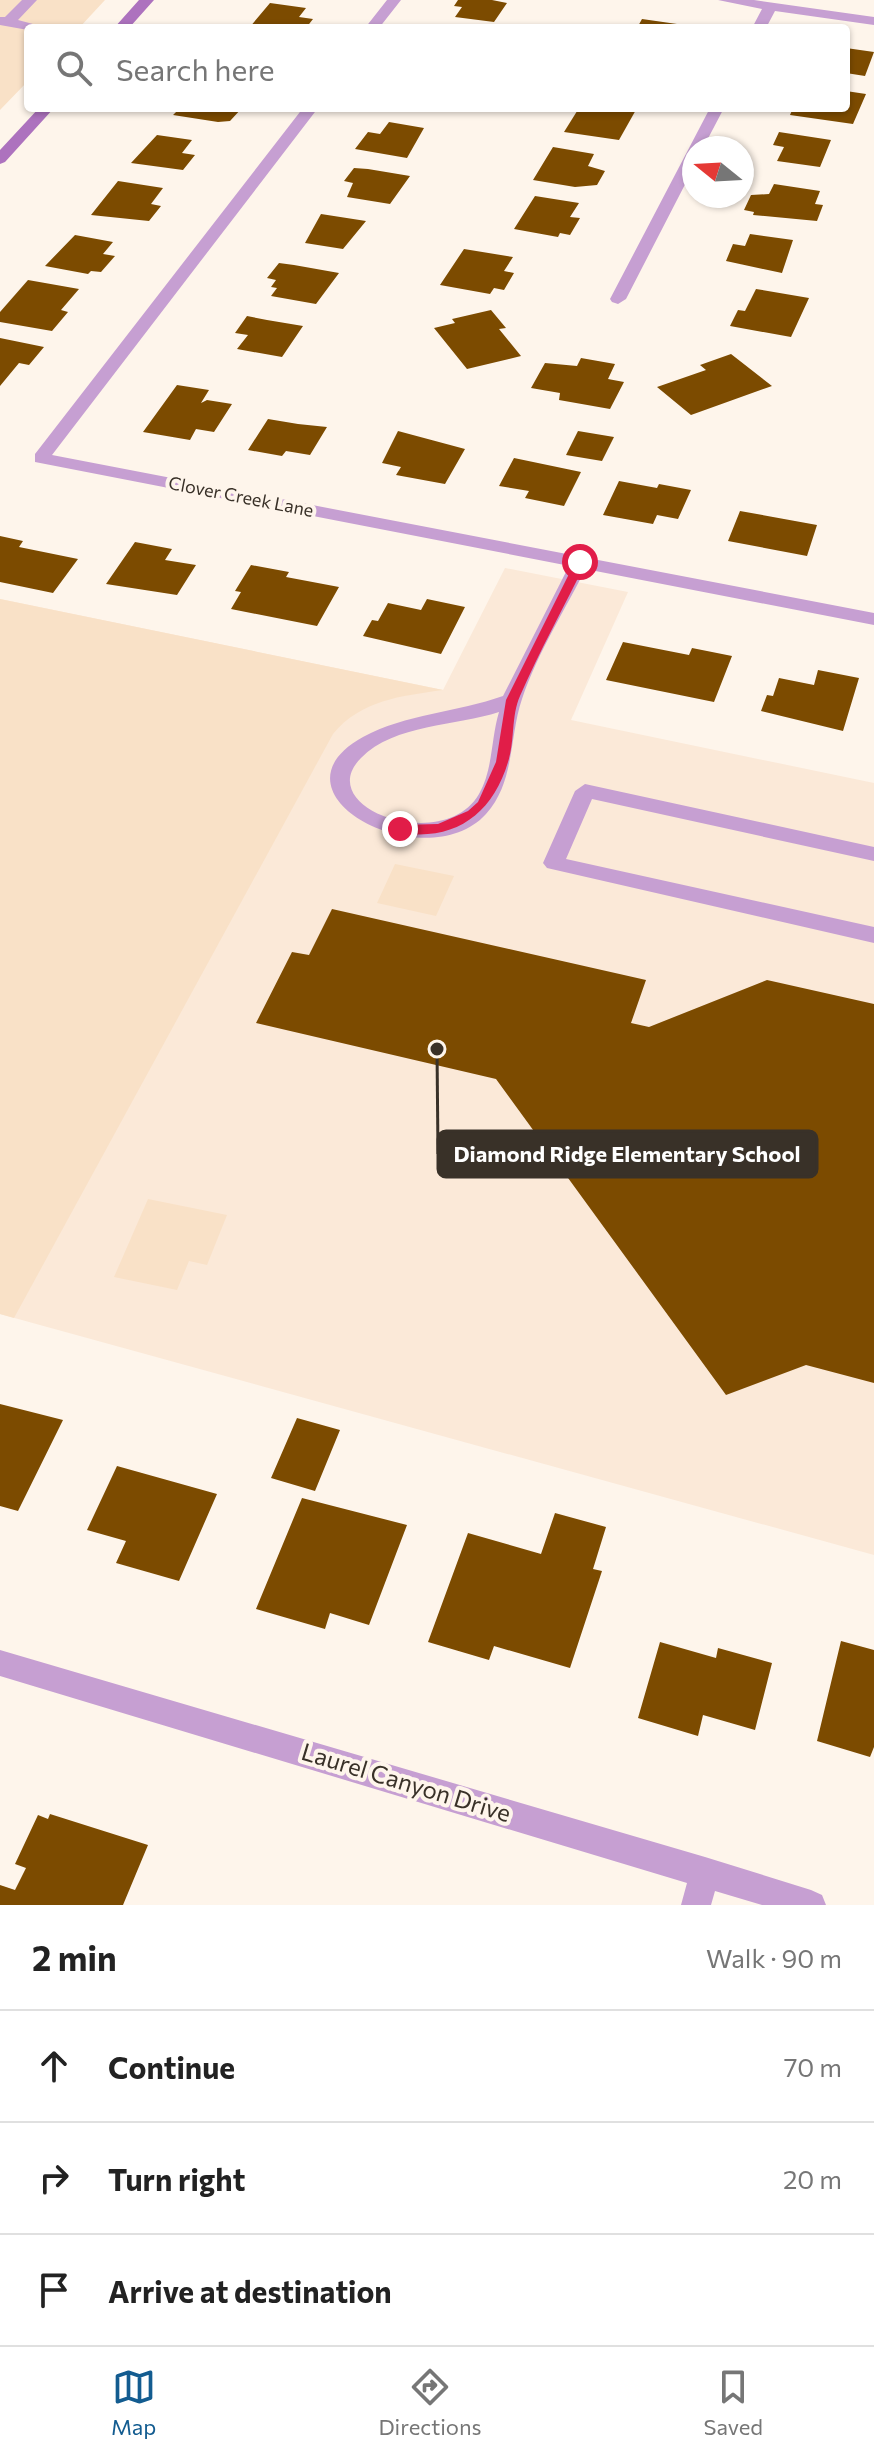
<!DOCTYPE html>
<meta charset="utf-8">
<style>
body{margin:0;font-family:Commissioner,sans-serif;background:#f6f6f6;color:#222}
.compass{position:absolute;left:682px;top:136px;width:72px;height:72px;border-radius:50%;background:#fff;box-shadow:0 2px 6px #0004;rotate:288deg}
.stop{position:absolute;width:24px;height:24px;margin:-18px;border:6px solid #e11d48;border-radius:50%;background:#fff}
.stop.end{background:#e11d48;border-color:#fff;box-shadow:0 2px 8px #0008}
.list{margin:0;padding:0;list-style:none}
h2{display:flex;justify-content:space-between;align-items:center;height:104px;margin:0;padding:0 32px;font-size:34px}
h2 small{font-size:26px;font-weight:400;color:#767676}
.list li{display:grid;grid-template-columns:52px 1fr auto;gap:24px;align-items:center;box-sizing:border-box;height:112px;padding:0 32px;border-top:2px solid #e0e0e0}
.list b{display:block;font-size:30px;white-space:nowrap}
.list em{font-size:26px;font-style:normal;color:#767676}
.icon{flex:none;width:44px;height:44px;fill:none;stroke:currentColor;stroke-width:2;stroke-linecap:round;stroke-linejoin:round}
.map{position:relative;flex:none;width:874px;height:1905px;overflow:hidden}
.search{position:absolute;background:#fff;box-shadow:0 2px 6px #0004;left:24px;right:24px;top:24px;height:88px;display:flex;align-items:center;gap:20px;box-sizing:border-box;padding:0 28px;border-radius:8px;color:#767676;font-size:30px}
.sheet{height:440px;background:#fff}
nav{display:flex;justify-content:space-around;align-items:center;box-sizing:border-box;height:112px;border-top:2px solid #e0e0e0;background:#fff;font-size:22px;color:#767676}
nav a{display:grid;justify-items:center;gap:4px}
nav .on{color:#135c90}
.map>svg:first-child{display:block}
.education{fill:#fbe9d8}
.green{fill:#f9e1c7}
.building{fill:#7c4b00}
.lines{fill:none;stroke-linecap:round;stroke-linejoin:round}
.service{fill:#c69fd2;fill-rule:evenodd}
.minor{fill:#c69fd2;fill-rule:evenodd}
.secondary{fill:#ad72be;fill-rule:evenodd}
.route{fill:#e11d48}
.labels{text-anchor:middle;stroke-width:8;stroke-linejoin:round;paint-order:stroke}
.far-street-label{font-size:18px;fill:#393128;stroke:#fef5eb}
.near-street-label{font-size:24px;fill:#393128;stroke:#fef5eb}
.leader{fill:none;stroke:#393128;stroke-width:3}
.callout-dot{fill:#393128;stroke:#fef5eb;stroke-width:3}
.callout{fill:#393128;stroke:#393128;stroke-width:3}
.callout-label{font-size:22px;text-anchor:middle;font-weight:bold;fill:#fff}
</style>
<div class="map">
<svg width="874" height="1905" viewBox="0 0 874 1905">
<rect width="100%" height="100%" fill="#fef5eb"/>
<path class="education" d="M505 568 628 592 571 720 874 783V1555L0 1314V599L443 690Z"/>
<path class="green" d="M0 0H105L79 28H28V81L0 110Z
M0 599 443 690C401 696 361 700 333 734L14 1318 0 1314Z
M395 864 454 876 436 916 377 903Z
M148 1199 227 1215 207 1265 189 1261 177 1290 114 1277Z"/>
<path class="building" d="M458 0H492L507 3 494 22 455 17 462 7 454 6Z
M270 3 306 8 299 17 313 19 306 28H249Z
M642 19 691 26V28H637Z
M846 48 874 52 865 76 846 73Z
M846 91 866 94 853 124 790 115 793 108H846Z
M180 108H242L230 121 218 122 173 115Z
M579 108H637L619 140 564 132Z
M389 122 424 128 407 158 355 149 368 132 380 134Z
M779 132 831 140 820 167 777 161 784 147 773 145Z
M157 135 192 140 182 153 195 155 183 170 131 163Z
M553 147 594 154 588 166 605 171 597 185 575 187 533 180Z
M354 168 368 169 410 176 390 204 347 197 353 183 344 181Z
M118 181 163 188 151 204 161 206 149 221 91 215Z
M774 184 820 191 815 204 823 205 817 221 753 215 754 212 744 210 751 195 769 194Z
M535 196 579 203 570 217 580 218 570 235 560 233 558 237 514 229Z
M321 214 366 221 343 249 305 243Z
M750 234 793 240 782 273 726 261 733 244 745 246Z
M75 235 113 242 103 254 115 256 101 272 91 271 88 274 45 266Z
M464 249 513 257 504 271 514 273 504 290 494 288 490 294 440 285Z
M279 263 294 265 339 273 316 304 271 296 277 288 271 287 276 280 267 278Z
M28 280 79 289 61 310 68 312 52 331 0 322V312Z
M756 289 809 298 791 337 730 326 738 310 745 311Z
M491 310 506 328 499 329 521 356 467 369 434 328 455 323 452 319Z
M247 316 267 320 303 326 282 357 237 349 248 335 235 333Z
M0 338 44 347 29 365 19 363 0 386Z
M731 354 772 386 691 415 657 387 706 370 700 365Z
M581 358 615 364 608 379 624 382 610 409 559 400 560 393 531 388 545 363 577 366Z
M177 385 209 390 201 403 207 400 232 404 214 432 196 429 190 440 143 432Z
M268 419 298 424 327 427 310 455 286 451 282 456 248 450Z
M398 431 465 449 445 484 396 475 401 467 382 463Z
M578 431 614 437 602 461 566 455Z
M514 458 581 472 564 506 525 498 529 491 499 486Z
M619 481 657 488 659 484 691 490 678 519 657 515 653 524 603 515Z
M740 511 817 525 807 556 728 541Z
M0 536 23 541 19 547 78 559 53 593 0 582Z
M135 542 172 549 165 560 196 565 177 595 106 584Z
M251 565 289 572 286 577 339 587 317 626 231 609 241 592 235 591Z
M427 599 465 607 441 654 363 636 372 620 378 621 388 603 421 610Z
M623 642 689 655 692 648 732 656 714 702 606 680Z
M818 670 859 678 843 731 761 711 767 695 773 696 779 678 814 685Z
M332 909 646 980 631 1023 649 1027 767 980 874 1004V1383L806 1365 726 1395 496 1079 256 1023 292 952 309 955Z
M0 1404 63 1420 18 1511 0 1506Z
M297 1418 340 1430 315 1491 271 1478Z
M117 1466 217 1494 179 1581 116 1563 126 1541 87 1530Z
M302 1498 407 1525 369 1625 330 1613 325 1629 256 1609Z
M555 1513 606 1527 593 1569 602 1571 570 1668 494 1646 489 1660 428 1642 468 1533 541 1554Z
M841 1641 874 1650V1747L870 1757 817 1741Z
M660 1642 716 1658 718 1648 772 1663 755 1730 703 1715 698 1736 638 1718Z
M50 1814 148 1845 123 1905H0V1885L15 1890 26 1868 15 1864 38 1815 48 1819Z"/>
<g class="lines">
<path class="service" d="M22 0H37L18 20 48 28 28 30 0 25V17H5Z
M580 556 589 562C567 607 538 651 522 699 509 737 515 782 486 814 426 880 260 794 363 737 405 714 458 712 503 696L571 562ZM499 712C491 738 493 770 479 794 444 855 311 808 361 758 394 724 457 726 499 712Z
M585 784 874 847V861L592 799 566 859 874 927V943L547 868 543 863 575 791Z"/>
<path class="minor" d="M387 0H401L379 28H365Z
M718 0H754L874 17V25L775 11 766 28H752L762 9Z
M303 108H318L52 455 874 613V625L35 462V454Z
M710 108H724L703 148H694V167L626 299 618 304 612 302 610 299Z
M0 1650 705 1857 811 1890 822 1895 826 1905H762L715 1891 711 1905H681L687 1883 0 1676Z"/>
<path class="secondary" d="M139 0H154L129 28H114Z
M39 108H54L5 162 0 164V150Z"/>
</g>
<path class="route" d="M580 559 586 562C564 607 540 650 520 696 511 716 515 741 508 762 492 816 452 843 396 832L394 829 400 825 438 824 468 811 478 802 496 762 506 700 575 562Z"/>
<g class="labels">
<g class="far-street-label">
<text transform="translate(241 497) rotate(11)" y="6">Clover Creek Lane</text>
</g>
<g class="near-street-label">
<text transform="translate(406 1783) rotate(17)" y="8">Laurel Canyon Drive</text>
</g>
</g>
<path class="leader" d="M437 1049L438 1154"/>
<circle class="callout-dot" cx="437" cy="1049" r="8"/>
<rect class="callout" x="438" y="1131" width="379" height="46" rx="8"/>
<g class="callout-label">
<text x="627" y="1162">Diamond Ridge Elementary School</text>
</g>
</svg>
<svg class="compass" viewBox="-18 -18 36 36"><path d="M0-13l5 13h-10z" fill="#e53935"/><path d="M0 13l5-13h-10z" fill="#767676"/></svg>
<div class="stop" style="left:580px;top:562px"></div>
<div class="stop end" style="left:400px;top:829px"></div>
<div class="search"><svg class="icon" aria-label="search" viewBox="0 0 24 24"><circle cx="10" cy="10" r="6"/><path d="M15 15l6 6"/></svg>Search here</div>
</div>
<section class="sheet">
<h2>2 min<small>Walk · 90 m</small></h2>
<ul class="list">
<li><svg class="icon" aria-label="ahead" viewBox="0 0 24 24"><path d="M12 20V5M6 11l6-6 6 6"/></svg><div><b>Continue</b></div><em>70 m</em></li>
<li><svg class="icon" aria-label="right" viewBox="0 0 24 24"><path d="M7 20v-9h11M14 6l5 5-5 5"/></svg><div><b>Turn right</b></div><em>20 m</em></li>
<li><svg class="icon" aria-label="arrive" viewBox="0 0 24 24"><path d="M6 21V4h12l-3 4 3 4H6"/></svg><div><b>Arrive at destination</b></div></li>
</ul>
</section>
<nav>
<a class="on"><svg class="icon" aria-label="map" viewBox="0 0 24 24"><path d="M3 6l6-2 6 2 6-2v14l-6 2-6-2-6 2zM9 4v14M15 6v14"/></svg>Map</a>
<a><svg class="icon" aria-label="directions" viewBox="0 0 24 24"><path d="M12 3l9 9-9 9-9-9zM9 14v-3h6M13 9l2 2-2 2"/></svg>Directions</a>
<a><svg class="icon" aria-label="saved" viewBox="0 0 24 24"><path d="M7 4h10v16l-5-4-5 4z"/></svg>Saved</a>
</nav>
